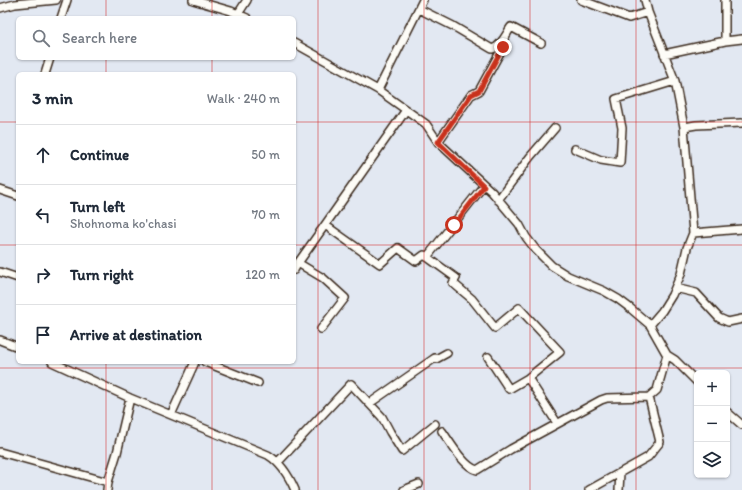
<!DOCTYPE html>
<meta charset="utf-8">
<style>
body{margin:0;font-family:Itim,sans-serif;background:#f2f2f3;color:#1f2937}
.controls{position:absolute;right:12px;bottom:12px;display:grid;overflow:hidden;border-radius:6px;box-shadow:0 1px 3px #0004}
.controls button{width:36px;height:36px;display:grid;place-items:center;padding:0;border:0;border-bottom:1px solid #e0e1e3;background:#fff;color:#1f2937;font:20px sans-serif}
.stop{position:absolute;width:12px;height:12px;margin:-9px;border:3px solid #c8321e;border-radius:50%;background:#fff}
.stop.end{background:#c8321e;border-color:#fff;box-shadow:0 1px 4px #0008}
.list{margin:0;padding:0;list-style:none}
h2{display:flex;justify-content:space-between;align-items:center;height:52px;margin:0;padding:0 16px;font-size:17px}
h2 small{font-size:13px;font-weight:400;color:#747a83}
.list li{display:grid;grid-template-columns:26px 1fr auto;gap:12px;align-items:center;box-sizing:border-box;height:60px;padding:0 16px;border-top:1px solid #e0e1e3}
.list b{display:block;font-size:15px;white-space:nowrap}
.list p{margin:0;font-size:13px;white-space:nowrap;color:#747a83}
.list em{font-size:13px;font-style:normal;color:#747a83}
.icon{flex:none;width:22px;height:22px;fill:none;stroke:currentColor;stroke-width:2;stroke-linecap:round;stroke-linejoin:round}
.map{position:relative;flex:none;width:742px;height:490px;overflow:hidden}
.search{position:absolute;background:#fff;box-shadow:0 1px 3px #0004;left:16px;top:16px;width:280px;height:44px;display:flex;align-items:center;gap:10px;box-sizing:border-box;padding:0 14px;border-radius:6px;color:#747a83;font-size:15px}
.panel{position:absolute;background:#fff;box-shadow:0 1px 3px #0004;left:16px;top:72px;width:280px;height:292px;border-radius:6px}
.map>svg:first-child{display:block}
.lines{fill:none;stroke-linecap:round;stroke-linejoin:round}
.street-casing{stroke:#3b2a1e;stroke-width:10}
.street{stroke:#fdfcf7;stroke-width:7}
.route{stroke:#c8321e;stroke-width:5}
.grid{fill:none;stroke:#d62828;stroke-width:1;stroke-opacity:0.55}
</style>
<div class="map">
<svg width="742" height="490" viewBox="0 0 742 490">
<rect width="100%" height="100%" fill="#e2e8f2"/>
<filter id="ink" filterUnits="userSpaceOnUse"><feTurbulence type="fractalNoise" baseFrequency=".025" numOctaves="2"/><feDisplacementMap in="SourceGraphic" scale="8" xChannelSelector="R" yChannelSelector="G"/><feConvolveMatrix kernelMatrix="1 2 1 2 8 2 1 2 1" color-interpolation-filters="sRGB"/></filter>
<g filter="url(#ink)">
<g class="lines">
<g class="street-casing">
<path id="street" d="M193 0 231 11 247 18
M581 0 629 18 648 12
M645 0 648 12 675 81 684 127 696 125 742 123
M0 8 15 4 56 0
M419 9 453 26 492 49C501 47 506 34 511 27L541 43
M238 14 247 0
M61 18 67 0
M725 41 742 39
M294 43 378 90 426 124 438 142 492 192 519 224 526 237 536 250 552 266 568 276 604 291 618 299 630 308 650 325 667 355 675 360 697 382
M664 54 725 41V0
M45 74 50 58
M378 90 423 0
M406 110 325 225 380 264 398 248 416 261 424 255 427 257 484 185
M438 142 471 95 479 91 503 47 499 45
M575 149 601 160 620 163 622 128 616 99 675 81
M0 190 18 196
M498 200 530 157 555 128
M693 233 742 229
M427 257 456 278 453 283 472 299 495 328 519 308 560 352 528 378
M294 270 298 263
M0 272 18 278
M675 288 696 293 719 318 728 322 742 319
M650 325 662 311 672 295 681 274 687 248 693 233 684 127
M321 329 345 298 323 278 298 263 325 225
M0 340 18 347
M488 357 509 389 528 378 557 423
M52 362 130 398 268 455C281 463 289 476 295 490
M205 362 258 383
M370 403 432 360 435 358 436 359 447 353
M727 412 742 425
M171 415 195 362
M442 431C450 442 464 467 477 470L511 449 601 400 607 398 649 397 657 390 667 355
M0 452 108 482
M278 462 351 384 382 417 390 432 402 451 435 424
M107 490 108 482 117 453 130 398
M404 490 419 484
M589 490 648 457 660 442 649 397
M619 490 620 473"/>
</g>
<use href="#street" class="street"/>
</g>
</g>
<g class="lines" filter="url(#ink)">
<path class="route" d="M454 225 484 186 438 142 471 95 479 91 503 47"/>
</g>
<path class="grid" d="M106 0V18M212 0V18M318 0V490M424 0V490M530 0V490M636 0V490M106 58V74M212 58V74M0 122H18M294 122H742M0 245H18M294 245H742M106 362V490M212 362V490M0 368H742"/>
</svg>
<div class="controls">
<button>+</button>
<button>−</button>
<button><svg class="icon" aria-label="layers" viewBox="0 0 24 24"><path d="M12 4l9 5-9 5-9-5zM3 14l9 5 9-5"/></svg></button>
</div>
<div class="stop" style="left:454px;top:225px"></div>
<div class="stop end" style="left:503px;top:47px"></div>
<div class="search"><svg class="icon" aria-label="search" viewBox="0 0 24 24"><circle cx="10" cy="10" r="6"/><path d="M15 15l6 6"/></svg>Search here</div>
<section class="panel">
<h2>3 min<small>Walk · 240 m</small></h2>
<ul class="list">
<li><svg class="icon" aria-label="ahead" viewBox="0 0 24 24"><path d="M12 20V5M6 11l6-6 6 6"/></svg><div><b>Continue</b></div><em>50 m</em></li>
<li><svg class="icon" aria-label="left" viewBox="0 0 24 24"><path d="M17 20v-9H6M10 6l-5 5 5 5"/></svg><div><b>Turn left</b><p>Shohnoma ko'chasi</p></div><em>70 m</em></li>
<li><svg class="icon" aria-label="right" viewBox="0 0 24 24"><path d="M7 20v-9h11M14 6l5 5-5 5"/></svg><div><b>Turn right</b></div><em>120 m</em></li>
<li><svg class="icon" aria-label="arrive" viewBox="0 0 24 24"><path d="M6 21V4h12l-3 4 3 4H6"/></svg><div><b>Arrive at destination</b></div></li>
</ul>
</section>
</div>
